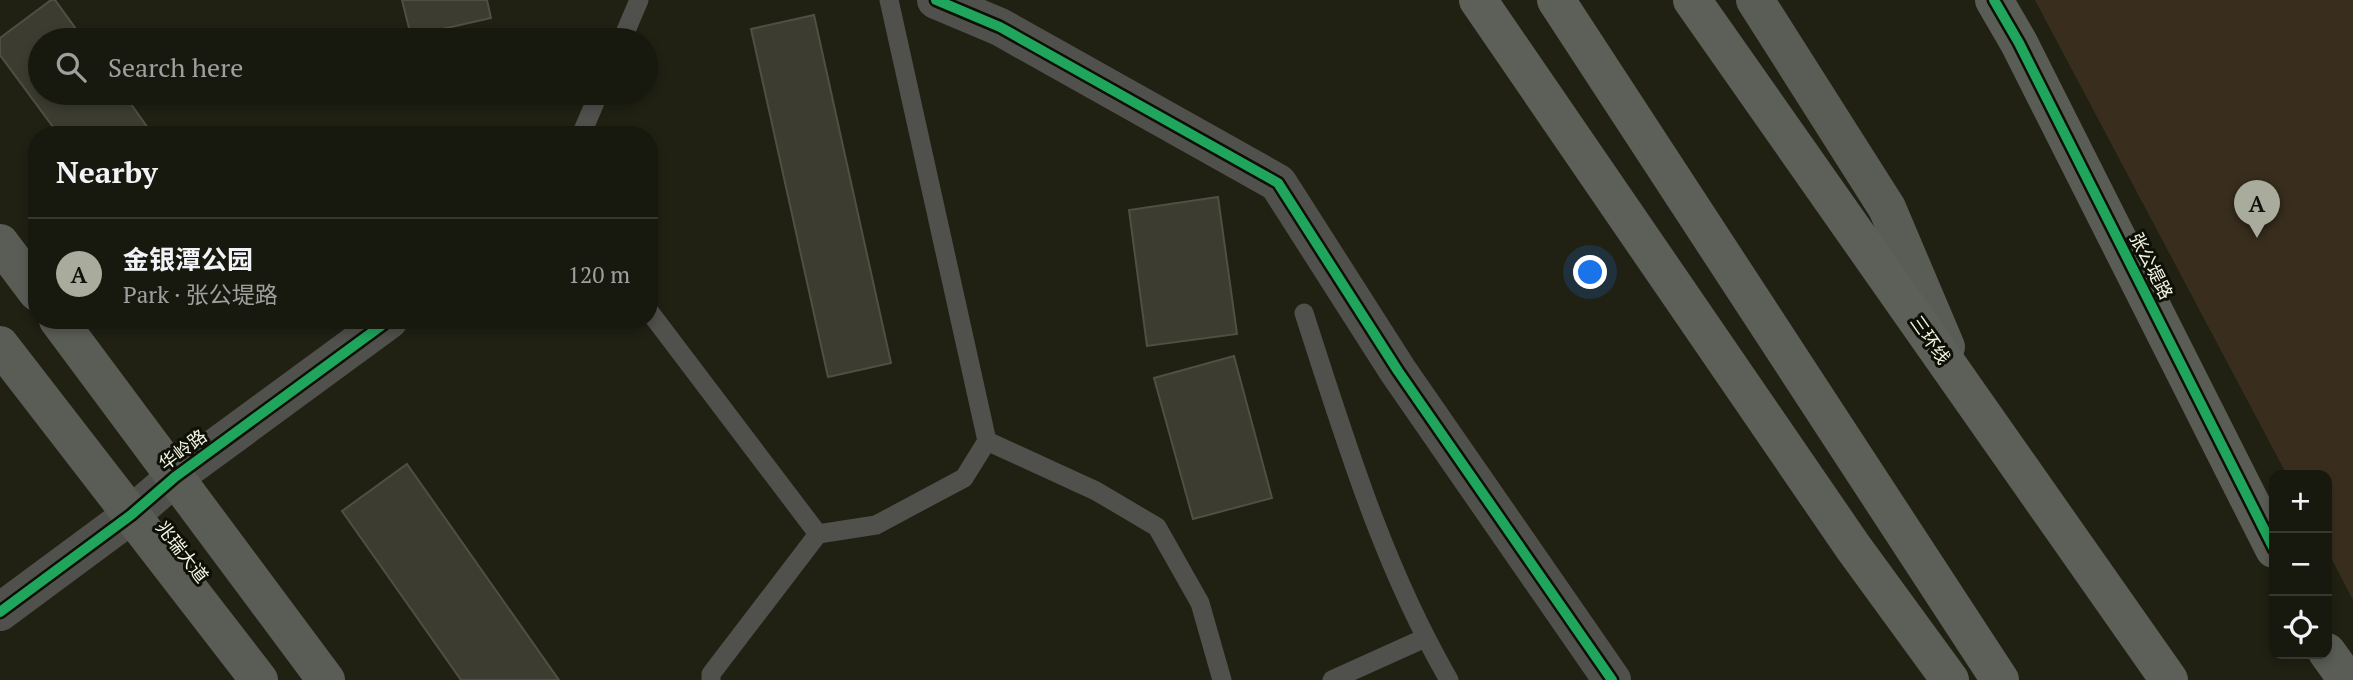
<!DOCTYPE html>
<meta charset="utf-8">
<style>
body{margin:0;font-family:"PT Serif","Noto Sans SC",serif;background:#25261c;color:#f1f3f6}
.controls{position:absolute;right:21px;bottom:21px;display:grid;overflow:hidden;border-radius:14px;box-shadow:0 4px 10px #0003}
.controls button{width:63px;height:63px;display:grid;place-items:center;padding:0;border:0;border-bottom:2px solid #36382e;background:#18190e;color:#f1f3f6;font:35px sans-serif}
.you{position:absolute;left:1591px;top:273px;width:24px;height:24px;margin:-18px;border:5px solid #fff;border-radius:50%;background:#1a73e8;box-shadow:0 0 0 10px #1a73e833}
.badge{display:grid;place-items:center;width:46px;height:46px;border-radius:50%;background:#a9ab9c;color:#111;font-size:23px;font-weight:700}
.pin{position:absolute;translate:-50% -58px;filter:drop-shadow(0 2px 4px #0008)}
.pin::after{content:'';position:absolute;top:37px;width:24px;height:21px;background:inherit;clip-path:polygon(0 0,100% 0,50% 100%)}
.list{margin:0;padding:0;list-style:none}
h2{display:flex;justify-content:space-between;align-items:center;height:91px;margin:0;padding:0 28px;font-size:30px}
h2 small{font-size:23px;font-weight:400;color:#9fa09e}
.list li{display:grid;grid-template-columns:46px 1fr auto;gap:21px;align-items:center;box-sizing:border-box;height:112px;padding:0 28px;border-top:2px solid #36382e}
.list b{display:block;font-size:26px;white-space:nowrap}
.list p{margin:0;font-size:23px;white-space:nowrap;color:#9fa09e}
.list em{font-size:23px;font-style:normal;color:#9fa09e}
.icon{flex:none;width:38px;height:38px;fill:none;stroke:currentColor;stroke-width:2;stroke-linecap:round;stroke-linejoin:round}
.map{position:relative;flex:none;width:2353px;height:680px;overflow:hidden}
.search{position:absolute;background:#18190e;box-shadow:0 4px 10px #0003;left:28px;top:28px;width:630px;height:77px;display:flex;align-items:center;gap:18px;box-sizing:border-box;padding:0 24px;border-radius:38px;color:#9fa09e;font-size:26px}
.panel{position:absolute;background:#18190e;box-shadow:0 4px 10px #0003;left:28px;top:126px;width:630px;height:203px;border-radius:28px}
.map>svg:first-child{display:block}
.green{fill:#392e1e}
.building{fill:#3d3c30;stroke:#504f43;stroke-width:2}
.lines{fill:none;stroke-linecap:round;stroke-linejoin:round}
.lane{stroke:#50514d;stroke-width:19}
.street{stroke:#50514d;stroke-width:38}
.secondary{stroke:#5a5c56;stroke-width:38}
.highway{stroke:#5d6059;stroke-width:38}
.cycleway-casing{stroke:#0e0f05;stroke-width:15}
.cycleway{stroke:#20a55d;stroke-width:10}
.labels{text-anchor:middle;stroke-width:6;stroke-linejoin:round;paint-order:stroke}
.street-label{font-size:18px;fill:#f3f5e5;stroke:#0e0f05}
</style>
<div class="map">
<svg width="2353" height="680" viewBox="0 0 2353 680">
<rect width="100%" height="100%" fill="#202113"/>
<path class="green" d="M2035 0H2353V600L2327 550V475H2287Z"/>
<path class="building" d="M51 0H55L84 40H40V93H123L153 135H59L0 55V38Z
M402 0H487L491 18 411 36Z
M814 15 891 363 828 377 751 29Z
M1218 197 1237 334 1147 346 1129 210Z
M1234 356 1272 498 1193 519 1154 378Z
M407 464 559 680H461L342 511Z"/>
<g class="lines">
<path class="lane" d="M622 40 639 0
M581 135 599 93
M649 311 818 534 876 525 964 478 987 441 889 0
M1304 313C1345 439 1382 564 1449 680
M987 441 1096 491 1157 527 1200 603 1222 680
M711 680V674L818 534
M1332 680 1425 638"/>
<path class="street" d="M936 0 1000 27 1278 183 1398 371 1612 680
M0 612 131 515 175 477 389 320"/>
<path class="secondary" d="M1755 0 1887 208 1946 347
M1994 0 2019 43 2274 549
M0 243 37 292
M58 320 326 680
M0 345 259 680
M2327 652 2347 680"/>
<path class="highway" d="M1478 0 1853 547 1950 680
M1556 0 2000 680
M1692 0 2169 680"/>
<g class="cycleway-casing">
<path id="cycleway" d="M936 0 1000 27 1278 183 1398 371 1612 680
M1994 0 2019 43 2274 549
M0 612 131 515 175 477 389 320"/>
</g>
<use href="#cycleway" class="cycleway"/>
</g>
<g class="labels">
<g class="street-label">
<text transform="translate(2151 266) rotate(63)" y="6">张公堤路</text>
<text transform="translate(1930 340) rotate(55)" y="6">三环线</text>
<text transform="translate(183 450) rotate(-37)" y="6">华岭路</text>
<text transform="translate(182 552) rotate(52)" y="6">兆瑞大道</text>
</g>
</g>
</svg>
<div class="controls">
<button>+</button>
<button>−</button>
<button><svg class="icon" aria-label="locate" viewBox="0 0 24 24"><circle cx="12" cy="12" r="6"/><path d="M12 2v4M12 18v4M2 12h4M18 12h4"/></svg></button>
</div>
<div class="you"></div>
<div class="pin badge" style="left:2257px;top:238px">A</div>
<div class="search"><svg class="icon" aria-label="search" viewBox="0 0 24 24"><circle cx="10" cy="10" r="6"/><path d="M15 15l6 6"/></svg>Search here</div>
<section class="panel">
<h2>Nearby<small></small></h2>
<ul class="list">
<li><span class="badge">A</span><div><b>金银潭公园</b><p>Park · 张公堤路</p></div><em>120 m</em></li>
</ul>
</section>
</div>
